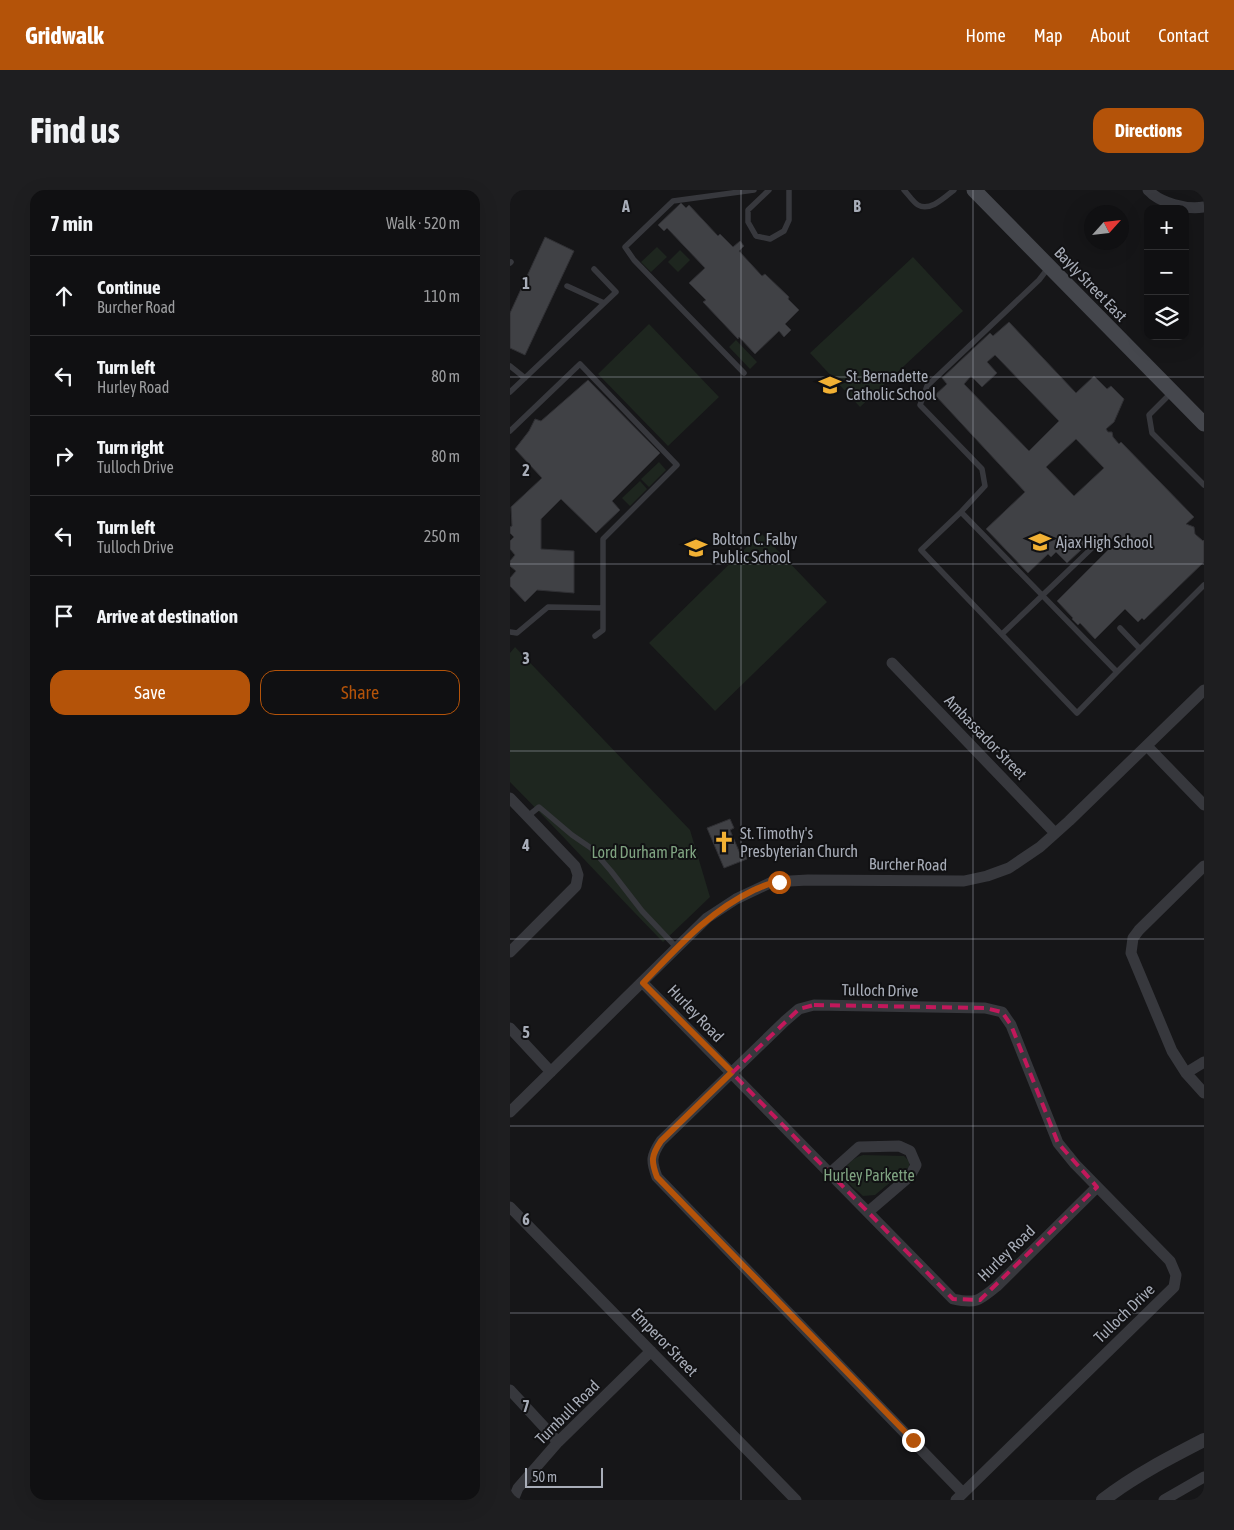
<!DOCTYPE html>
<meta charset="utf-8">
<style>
body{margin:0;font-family:"Asap Condensed",sans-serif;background:#1e1e20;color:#f1f3f6}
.controls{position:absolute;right:15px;top:15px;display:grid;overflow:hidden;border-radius:10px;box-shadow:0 5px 20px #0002}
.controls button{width:45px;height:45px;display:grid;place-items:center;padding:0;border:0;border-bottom:1px solid #303032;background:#101012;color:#f1f3f6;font:25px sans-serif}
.compass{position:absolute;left:574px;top:15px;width:45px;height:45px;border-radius:50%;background:#101012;box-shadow:0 5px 20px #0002;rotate:63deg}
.scale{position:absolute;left:15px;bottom:12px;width:78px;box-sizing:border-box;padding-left:5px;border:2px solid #a8adb8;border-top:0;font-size:14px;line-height:18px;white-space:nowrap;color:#a8adb8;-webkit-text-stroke:4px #111113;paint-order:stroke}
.stop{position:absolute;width:15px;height:15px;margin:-11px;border:4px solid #b45309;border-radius:50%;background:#fff}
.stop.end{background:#b45309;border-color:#fff;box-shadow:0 1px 5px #0008}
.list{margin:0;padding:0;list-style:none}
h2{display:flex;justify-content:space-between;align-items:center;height:65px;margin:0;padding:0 20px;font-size:21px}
h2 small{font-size:16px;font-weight:400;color:#9c9d9f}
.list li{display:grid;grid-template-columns:32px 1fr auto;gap:15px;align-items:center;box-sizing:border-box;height:80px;padding:0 20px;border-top:1px solid #303032}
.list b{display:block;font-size:19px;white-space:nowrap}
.list p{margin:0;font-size:16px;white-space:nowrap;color:#9c9d9f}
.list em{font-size:16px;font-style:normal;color:#9c9d9f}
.actions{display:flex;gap:10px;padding:15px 20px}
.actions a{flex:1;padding:11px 0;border:1px solid #b45309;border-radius:15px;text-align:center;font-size:18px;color:#b45309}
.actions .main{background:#b45309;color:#fff}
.icon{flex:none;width:28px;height:28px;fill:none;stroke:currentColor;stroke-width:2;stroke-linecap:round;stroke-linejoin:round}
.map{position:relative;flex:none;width:694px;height:1310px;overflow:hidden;border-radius:15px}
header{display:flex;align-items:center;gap:30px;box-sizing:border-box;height:70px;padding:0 25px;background:#b45309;color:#fff}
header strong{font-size:24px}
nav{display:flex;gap:28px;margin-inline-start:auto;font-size:18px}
.intro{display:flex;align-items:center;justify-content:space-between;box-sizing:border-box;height:120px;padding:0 30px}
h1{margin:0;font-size:35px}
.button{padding:12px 22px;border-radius:15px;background:#b45309;color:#fff;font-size:18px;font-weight:700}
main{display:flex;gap:30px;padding:0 30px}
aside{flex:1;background:#101012;border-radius:15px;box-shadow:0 5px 20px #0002}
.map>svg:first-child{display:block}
.green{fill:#1e261f}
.building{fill:#404145;stroke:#303034;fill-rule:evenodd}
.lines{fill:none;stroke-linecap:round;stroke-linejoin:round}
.service{stroke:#37383d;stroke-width:5.5}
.minor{stroke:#37383d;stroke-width:11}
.tertiary{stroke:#37383d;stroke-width:14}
.secondary{stroke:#45474d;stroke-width:15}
.route{stroke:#b45309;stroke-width:6}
.marked{fill:none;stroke:#c2185b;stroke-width:4;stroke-dasharray:10 6;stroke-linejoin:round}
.grid{fill:none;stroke:#a8adb8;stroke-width:1;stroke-opacity:0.55}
.labels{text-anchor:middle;stroke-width:4;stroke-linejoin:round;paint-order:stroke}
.street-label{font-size:16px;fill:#a8adb8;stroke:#111113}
.poi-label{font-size:16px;fill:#a8adb8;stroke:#111113;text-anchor:start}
.park-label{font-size:16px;fill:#7fa381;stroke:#111113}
.grid-label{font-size:16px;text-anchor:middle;font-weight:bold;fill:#a8adb8;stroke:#111113;stroke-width:4;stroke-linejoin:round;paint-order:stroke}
</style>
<header>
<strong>Gridwalk</strong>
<nav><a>Home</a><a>Map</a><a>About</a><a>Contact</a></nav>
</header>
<div class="intro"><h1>Find us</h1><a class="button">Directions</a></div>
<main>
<aside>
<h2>7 min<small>Walk · 520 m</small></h2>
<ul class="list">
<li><svg class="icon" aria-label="ahead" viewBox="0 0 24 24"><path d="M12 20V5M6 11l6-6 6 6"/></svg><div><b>Continue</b><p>Burcher Road</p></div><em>110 m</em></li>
<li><svg class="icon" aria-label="left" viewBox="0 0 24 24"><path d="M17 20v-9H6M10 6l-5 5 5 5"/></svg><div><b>Turn left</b><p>Hurley Road</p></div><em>80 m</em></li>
<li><svg class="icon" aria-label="right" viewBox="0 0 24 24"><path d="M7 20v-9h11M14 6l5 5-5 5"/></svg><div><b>Turn right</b><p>Tulloch Drive</p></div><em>80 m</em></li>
<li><svg class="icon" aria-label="left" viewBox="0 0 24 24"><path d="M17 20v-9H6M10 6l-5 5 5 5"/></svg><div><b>Turn left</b><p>Tulloch Drive</p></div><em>250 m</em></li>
<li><svg class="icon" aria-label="arrive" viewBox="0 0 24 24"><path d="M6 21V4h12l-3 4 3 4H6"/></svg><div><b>Arrive at destination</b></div></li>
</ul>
<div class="actions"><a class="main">Save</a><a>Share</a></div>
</aside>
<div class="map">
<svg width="694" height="1310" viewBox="0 0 694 1310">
<rect width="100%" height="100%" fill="#161618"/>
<path class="green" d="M147 57 157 67 141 82 131 72Z
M170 60 180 70 168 82 158 72Z
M403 67 453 121 350 217 300 163Z
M139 134 209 207 158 256 88 184Z
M226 150 247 172 240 179 219 157Z
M149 272 156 280 139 297 131 289Z
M130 291 137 299 120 316 112 308Z
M251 343 317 412 205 521 139 453Z
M5 457 180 640 200 707 153 752C101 699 52 644 0 592V463Z
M353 965 394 966 399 971V977L365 1005 353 1006C348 1001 339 995 336 989 330 978 344 967 353 965Z"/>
<path class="building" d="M171 13 176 18 179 15 208 46 210 44 223 57 230 51 234 56 229 61 252 86 255 84 279 107 278 109 289 120 275 134 281 140 274 147 269 141 245 164 229 147 228 149 193 112 196 110 179 93 195 78 157 38 154 41 148 35Z
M35 47 64 61 15 165 0 158V123Z
M499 132 566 203 584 186 597 199 601 196 614 209 604 232 596 239 598 242H602L603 247 609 254 611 252 684 327 676 334 684 337 685 344 693 351 694 350V372L634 430 632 428 628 432 615 419 585 449 570 433 568 435 562 429 563 428 547 411 606 352 603 349 593 358 590 359 587 356 591 352 585 347 557 373 546 362 541 367 538 364 518 383 476 339 515 302 425 205 437 194 432 188 480 143 483 146ZM485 165 549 231 519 261 454 194 461 186 472 197 487 183 477 172ZM566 249 594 278 564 306 536 277Z
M78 190 150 263 102 311 110 320 86 343 51 309 31 329V359L64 361V403L27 400 15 412 0 396V388L6 381 0 376V371L5 365 0 359V351L4 347 0 343V337L2 336 1 317 32 288 5 259 19 241 25 229 31 231Z
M220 629 224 638 220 640 231 666 235 664 237 669 214 678 197 638Z"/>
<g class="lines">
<path class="service" d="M259 0 238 20V32L246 46 260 49 274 41 279 30V0
M394 0C398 4 403 12 408 15 420 22 435 7 444 0
M0 73 1 72
M539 77 529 90 417 196 410 215 472 279 475 296 451 322 607 482 694 395
M57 96 94 113
M0 176 15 188
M234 183 124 70 115 57 163 11 244 0
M0 202 106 102 84 79
M662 202 639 225 642 243 694 295
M0 241 70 174 167 275 93 349V418L38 417 7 443 0 442
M451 322 411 360 567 523 607 482
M610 438 630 459
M492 444 584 356
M85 446 93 440V418
M18 626 29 617 62 645 81 658 101 681 132 721 167 758"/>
<path class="minor" d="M638 0C650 13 676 20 694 17
M382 473 545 643
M637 556 694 615
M0 608 65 676 68 685 66 696 0 762
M694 676 629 740 623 748 621 763 662 861 676 883 694 903
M133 793 443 1109C466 1114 469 1111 487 1096L587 997
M0 838 41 882
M676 883 694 872
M0 922 197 728 226 709 262 692 298 690 454 691 477 686 499 678 530 657 559 631 694 500
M320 983 349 957 389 956 400 961 406 975 400 986 358 1022
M0 1017 286 1310
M0 1200 48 1252
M3 1310 8 1298 48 1252 141 1161
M446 1310 664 1097 666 1085 660 1071 565 974 548 953 501 835 492 822 475 818 304 815 289 819 275 831 151 951C141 966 141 971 147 987L453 1303
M654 1310 694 1287"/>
<path class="tertiary" d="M593 1310C624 1286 659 1268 694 1250"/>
<path class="secondary" d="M464 0 694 234"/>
</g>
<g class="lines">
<path class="route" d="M269 692C260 692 252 697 244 700 198 722 168 757 133 793L222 882 151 951C141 966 141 971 147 987L403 1250"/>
</g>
<path class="marked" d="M304 815 475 818 492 822 501 835 548 953 587 997 470 1110 443 1109 222 883 289 819Z"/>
<path class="grid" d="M231 0V1310M463 0V1310M0 187H694M0 374H694M0 561H694M0 749H694M0 936H694M0 1123H694"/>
<defs>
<g id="school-bare" transform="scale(1.725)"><path d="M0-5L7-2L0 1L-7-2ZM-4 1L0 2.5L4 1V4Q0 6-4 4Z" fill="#f2b134" stroke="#111113" stroke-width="2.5" paint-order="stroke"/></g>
<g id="church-bare" transform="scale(1.725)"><path d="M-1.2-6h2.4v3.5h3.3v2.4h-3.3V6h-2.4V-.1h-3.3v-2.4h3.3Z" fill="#f2b134" stroke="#111113" stroke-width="2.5" paint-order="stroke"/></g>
</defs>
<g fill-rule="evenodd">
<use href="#school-bare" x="320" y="195"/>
<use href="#school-bare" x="530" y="352"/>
<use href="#school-bare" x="186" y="358"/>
<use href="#church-bare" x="214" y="652"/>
</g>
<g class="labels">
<g class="street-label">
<text transform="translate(581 94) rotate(46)" y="6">Bayly Street East</text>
<text transform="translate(476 547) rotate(46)" y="6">Ambassador Street</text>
<text transform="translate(398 674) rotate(1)" y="6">Burcher Road</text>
<text transform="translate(370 800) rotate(1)" y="6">Tulloch Drive</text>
<text transform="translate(186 823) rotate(46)" y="6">Hurley Road</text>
<text transform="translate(496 1063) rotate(-44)" y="6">Hurley Road</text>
<text transform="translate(614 1123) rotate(-44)" y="6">Tulloch Drive</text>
<text transform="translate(155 1152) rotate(46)" y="6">Emperor Street</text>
<text transform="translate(57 1222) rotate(-45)" y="6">Turnbull Road</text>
</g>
<g class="poi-label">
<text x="336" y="192">St. Bernadette<tspan x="336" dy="18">Catholic School</tspan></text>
<text x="202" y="355">Bolton C. Falby<tspan x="202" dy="18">Public School</tspan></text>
<text x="546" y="358">Ajax High School</text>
<text x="230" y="649">St. Timothy's<tspan x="230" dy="18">Presbyterian Church</tspan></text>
</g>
<g class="park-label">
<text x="134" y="668">Lord Durham Park</text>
<text x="359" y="991">Hurley Parkette</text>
</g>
</g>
<g class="grid-label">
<text x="116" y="22">A</text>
<text x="347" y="22">B</text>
<text x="16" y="99">1</text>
<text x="16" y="286">2</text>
<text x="16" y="474">3</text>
<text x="16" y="661">4</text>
<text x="16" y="848">5</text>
<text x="16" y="1035">6</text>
<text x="16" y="1222">7</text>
</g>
</svg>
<div class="controls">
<button>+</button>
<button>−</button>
<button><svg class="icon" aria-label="layers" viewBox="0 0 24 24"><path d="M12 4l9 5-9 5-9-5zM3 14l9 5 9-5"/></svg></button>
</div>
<svg class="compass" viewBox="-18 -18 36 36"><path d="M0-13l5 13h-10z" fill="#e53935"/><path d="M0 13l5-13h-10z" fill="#9c9d9f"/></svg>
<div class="scale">50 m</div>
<div class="stop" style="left:269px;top:692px"></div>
<div class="stop end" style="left:403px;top:1250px"></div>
</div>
</main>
